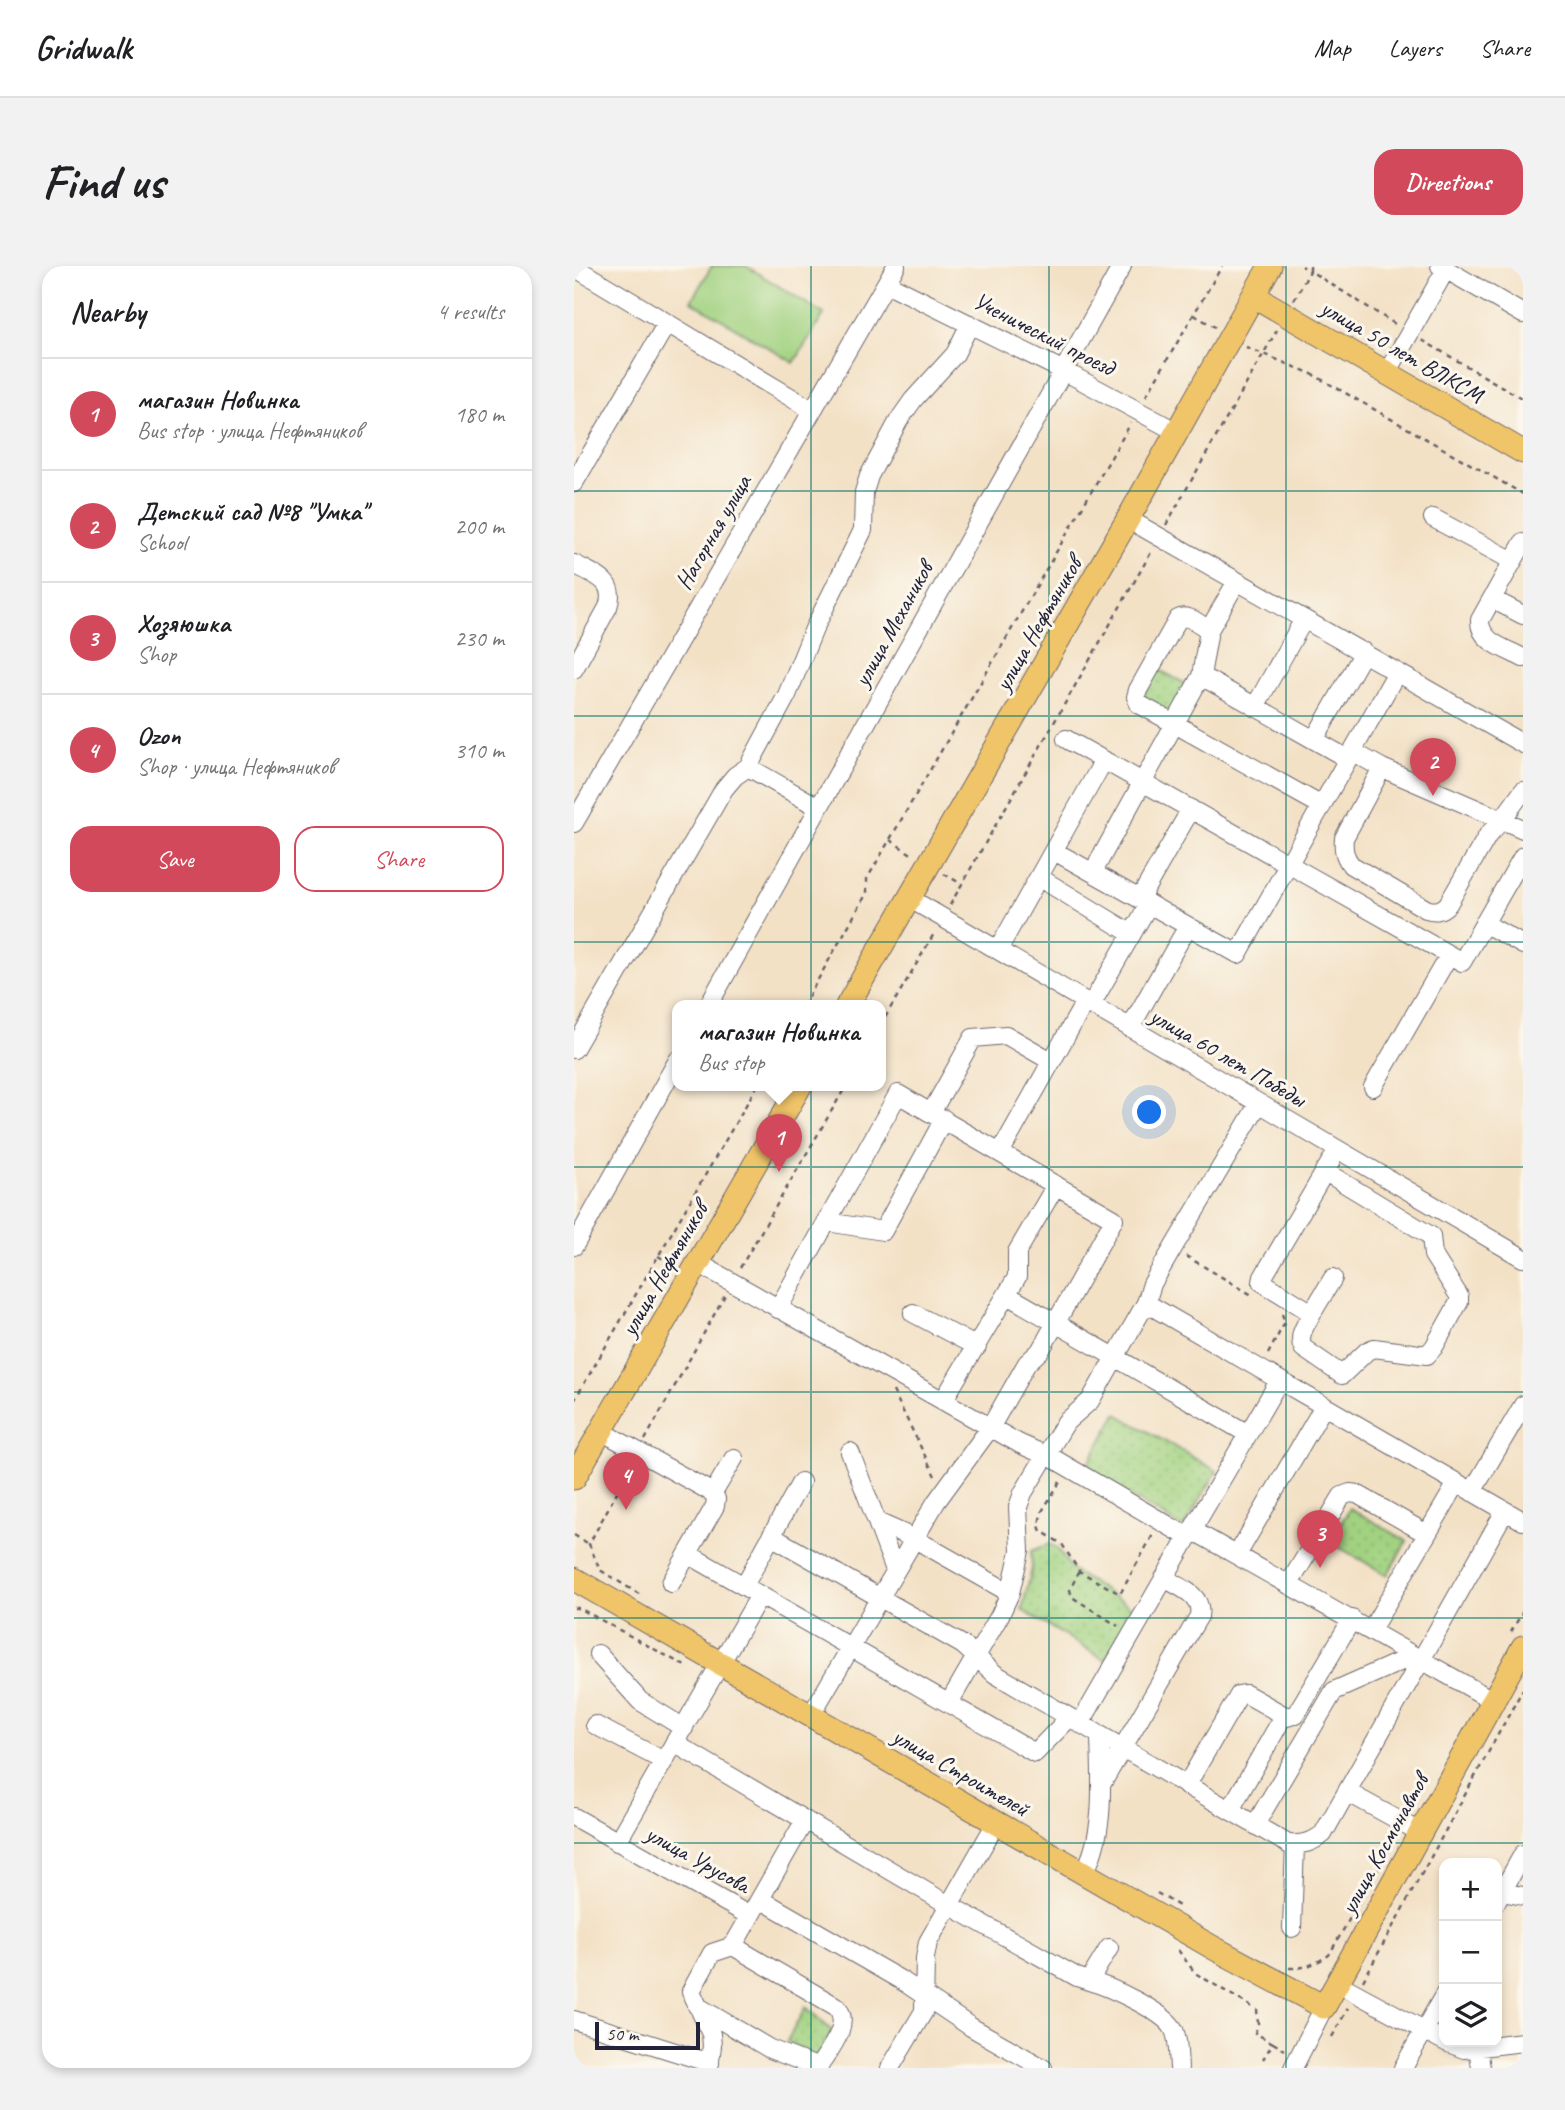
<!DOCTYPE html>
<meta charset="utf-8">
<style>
body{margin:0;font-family:Caveat,sans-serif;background:#f2f2f2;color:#202124}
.controls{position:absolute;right:21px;bottom:21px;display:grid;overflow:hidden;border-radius:14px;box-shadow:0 4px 10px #0003}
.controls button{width:63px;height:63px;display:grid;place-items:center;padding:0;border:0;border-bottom:2px solid #e0e0e0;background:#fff;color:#202124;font:35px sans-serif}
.scale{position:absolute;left:21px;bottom:18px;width:105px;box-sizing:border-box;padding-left:7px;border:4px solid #22223b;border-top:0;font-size:19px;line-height:24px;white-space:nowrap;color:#22223b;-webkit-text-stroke:5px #fbf7ec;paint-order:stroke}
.you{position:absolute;left:576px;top:847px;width:24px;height:24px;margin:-18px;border:5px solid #fff;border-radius:50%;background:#1a73e8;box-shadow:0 0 0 10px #1a73e833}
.badge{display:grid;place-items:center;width:46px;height:46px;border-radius:50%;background:#d1495b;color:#fff;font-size:23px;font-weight:700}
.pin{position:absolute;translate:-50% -58px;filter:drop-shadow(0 2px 4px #0008)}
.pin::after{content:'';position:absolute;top:37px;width:24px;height:21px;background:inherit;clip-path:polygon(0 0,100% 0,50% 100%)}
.popup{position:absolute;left:98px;top:734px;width:214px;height:91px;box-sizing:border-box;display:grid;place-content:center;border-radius:14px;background:#fff;filter:drop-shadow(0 2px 5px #0005);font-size:23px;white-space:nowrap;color:#757577}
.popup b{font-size:26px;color:#202124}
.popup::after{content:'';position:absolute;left:50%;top:100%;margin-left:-14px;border:14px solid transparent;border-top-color:#fff}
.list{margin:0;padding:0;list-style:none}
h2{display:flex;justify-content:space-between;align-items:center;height:91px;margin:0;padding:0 28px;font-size:30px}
h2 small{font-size:23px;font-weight:400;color:#757577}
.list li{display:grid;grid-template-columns:46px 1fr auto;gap:21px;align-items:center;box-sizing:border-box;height:112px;padding:0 28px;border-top:2px solid #e0e0e0}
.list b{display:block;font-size:26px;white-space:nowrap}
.list p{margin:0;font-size:23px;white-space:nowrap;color:#757577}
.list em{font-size:23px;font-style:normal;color:#757577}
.actions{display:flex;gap:14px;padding:21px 28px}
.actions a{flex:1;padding:16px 0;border:2px solid #d1495b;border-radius:21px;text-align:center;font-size:24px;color:#d1495b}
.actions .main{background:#d1495b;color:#fff}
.icon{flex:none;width:38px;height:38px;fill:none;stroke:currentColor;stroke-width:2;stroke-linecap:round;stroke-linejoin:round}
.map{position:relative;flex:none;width:949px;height:1802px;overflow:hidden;border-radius:21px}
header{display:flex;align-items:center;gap:42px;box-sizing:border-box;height:98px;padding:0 35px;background:#fff;border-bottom:2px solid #e0e0e0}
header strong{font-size:33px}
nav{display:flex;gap:38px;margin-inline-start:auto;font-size:24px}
.intro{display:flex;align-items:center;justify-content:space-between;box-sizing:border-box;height:168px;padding:0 42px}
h1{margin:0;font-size:49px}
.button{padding:18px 32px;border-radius:21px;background:#d1495b;color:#fff;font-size:24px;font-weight:700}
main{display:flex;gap:42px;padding:0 42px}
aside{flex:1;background:#fff;border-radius:21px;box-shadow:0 4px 10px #0003}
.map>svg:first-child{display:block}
.park{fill:url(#park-dots);stroke:#627a5e;stroke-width:2}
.garden{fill:#a1d280;stroke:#627a5e;stroke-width:2}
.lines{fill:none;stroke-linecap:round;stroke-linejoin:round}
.minor-casing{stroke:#6b656c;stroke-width:20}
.major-casing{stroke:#6b656c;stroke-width:25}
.path{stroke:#6b656c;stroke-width:2.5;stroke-dasharray:5 5;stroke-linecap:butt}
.minor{stroke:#fff;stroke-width:18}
.major{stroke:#f0c469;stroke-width:23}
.grid{fill:none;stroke:#0f766e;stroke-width:2;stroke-opacity:0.55}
.labels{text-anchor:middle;stroke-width:6;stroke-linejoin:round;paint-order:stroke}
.street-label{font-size:24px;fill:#22223b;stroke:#fbf7ec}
</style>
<header>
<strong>Gridwalk</strong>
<nav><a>Map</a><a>Layers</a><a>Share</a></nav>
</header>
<div class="intro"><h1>Find us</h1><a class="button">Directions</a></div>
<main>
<aside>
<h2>Nearby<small>4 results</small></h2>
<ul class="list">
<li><span class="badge">1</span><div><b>магазин Новинка</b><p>Bus stop · улица Нефтяников</p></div><em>180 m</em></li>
<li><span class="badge">2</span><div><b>Детский сад №8 &quot;Умка&quot;</b><p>School</p></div><em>200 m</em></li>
<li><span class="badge">3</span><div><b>Хозяюшка</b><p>Shop</p></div><em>230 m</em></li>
<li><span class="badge">4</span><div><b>Ozon</b><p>Shop · улица Нефтяников</p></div><em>310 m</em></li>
</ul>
<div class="actions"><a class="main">Save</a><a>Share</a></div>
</aside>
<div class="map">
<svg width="949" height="1802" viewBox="0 0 949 1802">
<defs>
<pattern id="park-dots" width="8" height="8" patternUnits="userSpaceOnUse" patternTransform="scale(1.75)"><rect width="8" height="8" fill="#a1d280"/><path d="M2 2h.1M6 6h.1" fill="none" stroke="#8ab470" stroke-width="1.8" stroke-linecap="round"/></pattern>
</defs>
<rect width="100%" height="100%" fill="#fbf7ec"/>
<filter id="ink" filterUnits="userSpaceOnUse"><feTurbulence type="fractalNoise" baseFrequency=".0143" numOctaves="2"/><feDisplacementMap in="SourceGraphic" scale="14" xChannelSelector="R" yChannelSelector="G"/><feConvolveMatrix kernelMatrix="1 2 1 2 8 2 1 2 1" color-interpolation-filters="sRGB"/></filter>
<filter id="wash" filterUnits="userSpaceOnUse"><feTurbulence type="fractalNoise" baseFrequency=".00686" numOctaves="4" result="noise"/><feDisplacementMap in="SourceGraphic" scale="28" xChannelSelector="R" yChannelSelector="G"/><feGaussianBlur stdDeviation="1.57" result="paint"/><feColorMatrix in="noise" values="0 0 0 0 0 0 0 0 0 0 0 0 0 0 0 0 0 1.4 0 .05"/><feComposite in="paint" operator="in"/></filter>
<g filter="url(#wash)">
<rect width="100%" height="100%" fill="#f3e1c6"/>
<path class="park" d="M583 403 612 418 596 447 568 432Z
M543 1148 643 1205 609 1262 511 1203Z
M776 1242 833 1275 813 1309 756 1276Z
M476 1278 483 1282 499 1305 561 1343 531 1394 448 1344 458 1302 457 1285Z
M232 1741 258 1765 243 1792 213 1775Z"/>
<path class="garden" d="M138 0H172L250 48 220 97 117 35Z"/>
</g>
<g filter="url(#ink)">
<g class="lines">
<g class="minor-casing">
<path id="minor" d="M866 0 949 48
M0 1 238 144
M312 17 490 105 603 166
M813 107 872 3
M0 217 93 57
M859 252 939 295
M554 253 949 478
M949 277 906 354C905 376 933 383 949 392
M0 298C20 309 43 314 34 341L0 403
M918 333 949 349
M635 364C625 358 614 347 604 353L564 424 562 431 565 438 748 540
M627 410 774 493
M681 441 730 353
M492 473 888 696 949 590
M740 474 790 386
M779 486 808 502 949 563
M808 502 770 572C769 583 770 590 777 599L852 643C862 646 867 645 874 638L914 569 928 554 949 525
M244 541 174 501 213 429 240 363 289 264 290 226 295 210 325 154 339 134 381 88 396 58
M0 557 322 0
M480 585 664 688 823 406
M519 606 627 410 635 364 663 315
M466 612 558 668
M335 632 949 992
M566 632 617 543
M910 657 949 679
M424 684 530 494
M517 739 575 638
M134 740 548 0
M556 762 614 660
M0 783 150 523 161 510 174 501
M799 821 875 689
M357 847 399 772 432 769 477 795
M426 887 511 736
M757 895 689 1011 688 1016 738 1047 759 1012
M253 956 309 965 370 853
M0 980 104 794
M124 997 446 1178 482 1194 614 1271
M433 1029 674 1168
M572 1037 949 1255
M204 1043 324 828 540 953 466 1085 453 1097 416 1162 362 1236 237 1449
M339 1047 403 1081
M738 1047C732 1059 723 1069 729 1082L768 1109 793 1085 800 1082 853 1089 860 1081 885 1036V1030L859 989 857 970 750 905
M369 1135 443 1011V986L482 919
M27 1165 139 1227 142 1233 141 1240 97 1317
M276 1186 303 1256 339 1272 436 1327
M898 1226 949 1139
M139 1227 160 1192
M303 1256 321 1304
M618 1264 705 1115
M197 1270 389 1379 421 1408 714 1578C729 1579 737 1577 749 1568L931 1245
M114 1288 461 1487 495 1452
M663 1289 750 1140
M715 1318 768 1230 776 1227 783 1228 853 1268
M170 1320 227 1216
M797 1364 883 1217
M24 1388 66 1435 110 1462
M375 1437 426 1349 436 1327 446 1285 444 1241 449 1227 492 1156 516 1135 572 1037 578 1018 599 982 685 837
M506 1458 618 1264 918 1434
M21 1459 90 1495
M100 1477 375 1639 503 1711 515 1715 535 1682
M527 1519 625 1350C629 1329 607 1322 590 1312
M612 1520 665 1429 672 1428 713 1451 722 1448 778 1353
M773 1526 846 1566
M656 1544 704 1460
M0 1551 176 1650
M681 1559 760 1425 839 1390
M43 1576 186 1329
M510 1607C532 1567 527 1514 526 1470
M928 1626 949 1630
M186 1633 330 1716 397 1761 469 1802
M923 1635 949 1588
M718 1662 721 1579
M159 1680 263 1741C278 1759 254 1785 244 1802
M159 1680 231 1554
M515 1715C534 1720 592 1746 600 1764 605 1775 604 1790 605 1802
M763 1717 870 1775
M123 1740 196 1783 245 1802
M0 1754 136 1797
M872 1776 890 1783 949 1776
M904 1782 907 1802
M135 1802 138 1780 137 1768 117 1725 138 1687 159 1680
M316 1802 350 1745 351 1692 354 1676 422 1557
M719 1802 750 1741
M829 1802 870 1729"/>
</g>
<g class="major-casing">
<path id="major" d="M680 30 949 186
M273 740 554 253 696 0
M0 1212 226 820
M0 1313 638 1681 750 1741 949 1381"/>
</g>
<path class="path" d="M736 0V5L821 58
M720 34 736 5 728 0
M620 49 641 61
M848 74 949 133
M672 81 738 108 949 228
M572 130 648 0
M592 259 703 64
M316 574 339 589
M370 608 388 618
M376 639 579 283
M229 740 293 627V613L557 157
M306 760 361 666
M84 990 101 1000
M612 990 678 1029
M166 1002 272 820
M694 1088 711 1056 708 1048
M319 1125 361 1210
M0 1135 183 820
M71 1174 151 1029
M58 1198 15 1278 26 1304 65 1328
M486 1216 467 1247 465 1260 467 1265 488 1278 505 1305 546 1328 580 1267
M0 1269 15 1278
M505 1305 496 1324 498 1331 544 1360
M0 1342H5L113 1401
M937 1366 949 1345
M583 1627 607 1641
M604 1684 621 1707 683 1744 684 1758 681 1767 699 1777 689 1793
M715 1702C731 1703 743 1697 755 1689L817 1580
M789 1715 949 1423
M758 1771 774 1742
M699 1777 711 1784"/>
<use href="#minor" class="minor"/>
<use href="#major" class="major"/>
</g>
</g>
<path class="grid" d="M237 0V1802M475 0V1802M712 0V1802M0 225H949M0 450H949M0 676H949M0 901H949M0 1126H949M0 1352H949M0 1577H949"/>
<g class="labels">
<g class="street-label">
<text transform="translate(470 68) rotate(27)" y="8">Ученический проезд</text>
<text transform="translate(828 85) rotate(30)" y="8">улица 50 лет ВЛКСМ</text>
<text transform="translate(139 266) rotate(-60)" y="8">Нагорная улица</text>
<text transform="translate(319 358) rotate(-61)" y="8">улица Механиков</text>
<text transform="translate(464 358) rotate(-60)" y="8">улица Нефтяников</text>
<text transform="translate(654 791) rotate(30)" y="8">улица 60 лет Победы</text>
<text transform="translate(90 1003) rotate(-60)" y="8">улица Нефтяников</text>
<text transform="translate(387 1506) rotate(30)" y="8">улица Строителей</text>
<text transform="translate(810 1578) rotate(-61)" y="8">улица Космонавтов</text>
<text transform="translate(124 1593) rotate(29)" y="8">улица Урусова</text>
</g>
</g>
</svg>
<div class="controls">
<button>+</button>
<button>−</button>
<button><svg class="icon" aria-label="layers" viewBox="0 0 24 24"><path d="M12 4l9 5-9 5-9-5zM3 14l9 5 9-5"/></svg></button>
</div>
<div class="scale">50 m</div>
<div class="you"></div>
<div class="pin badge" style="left:205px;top:906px">1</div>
<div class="popup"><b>магазин Новинка</b>Bus stop</div>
<div class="pin badge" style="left:859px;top:530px">2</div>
<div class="pin badge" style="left:746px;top:1302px">3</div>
<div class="pin badge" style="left:52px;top:1244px">4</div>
</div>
</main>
